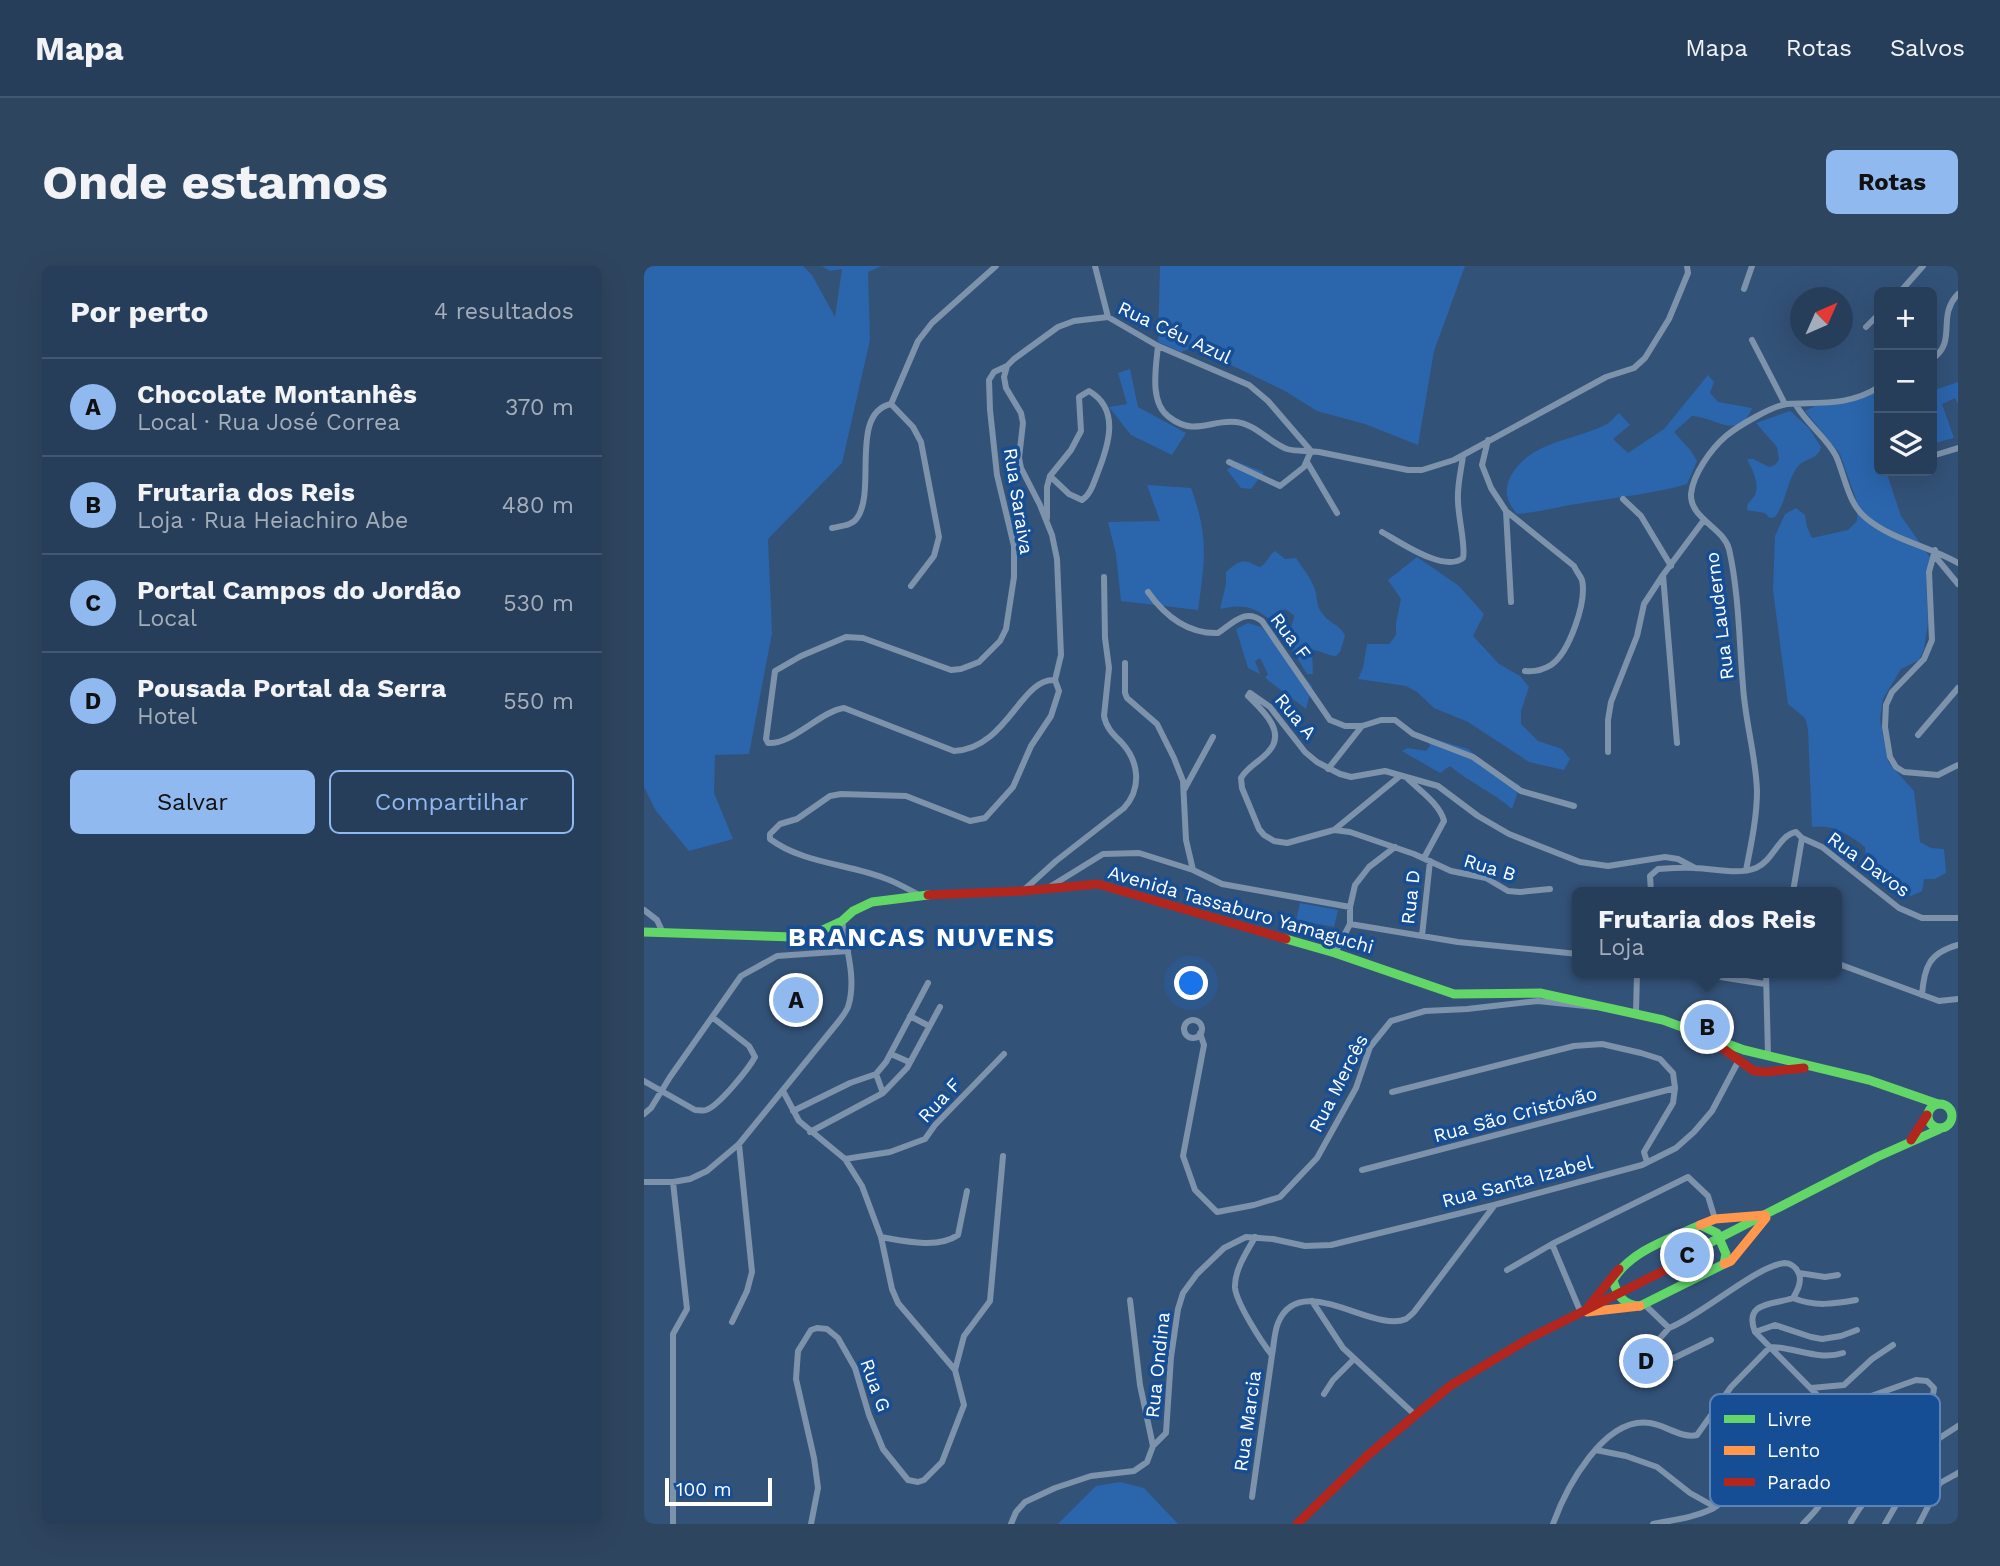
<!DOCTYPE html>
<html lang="pt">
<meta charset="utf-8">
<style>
body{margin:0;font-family:"Work Sans",sans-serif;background:#2e4560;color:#f1f3f6}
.controls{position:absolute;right:21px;top:21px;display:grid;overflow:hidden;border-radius:10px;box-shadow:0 7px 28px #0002}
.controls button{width:63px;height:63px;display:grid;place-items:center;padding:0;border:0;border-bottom:2px solid #425770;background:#263e5a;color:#f1f3f6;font:35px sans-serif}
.compass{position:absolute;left:1146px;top:21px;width:63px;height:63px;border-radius:50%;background:#263e5a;box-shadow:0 7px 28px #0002;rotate:45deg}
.scale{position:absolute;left:21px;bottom:18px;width:107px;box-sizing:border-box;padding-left:7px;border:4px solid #fff;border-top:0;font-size:19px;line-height:24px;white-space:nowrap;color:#fff;-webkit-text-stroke:5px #164e95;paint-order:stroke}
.you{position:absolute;left:548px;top:718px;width:24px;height:24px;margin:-18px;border:5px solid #fff;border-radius:50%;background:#1a73e8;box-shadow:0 0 0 10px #1a73e833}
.badge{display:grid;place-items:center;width:46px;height:46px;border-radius:50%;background:#90b9f0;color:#111;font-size:23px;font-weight:700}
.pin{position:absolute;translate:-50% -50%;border:4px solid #fff;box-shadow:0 2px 7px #0006}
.popup{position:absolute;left:928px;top:621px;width:270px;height:91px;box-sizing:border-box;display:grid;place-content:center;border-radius:10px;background:#263e5a;filter:drop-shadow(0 2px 5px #0005);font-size:23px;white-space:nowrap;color:#a4aebb}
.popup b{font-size:26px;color:#f1f3f6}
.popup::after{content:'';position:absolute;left:50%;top:100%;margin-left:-14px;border:14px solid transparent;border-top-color:#263e5a}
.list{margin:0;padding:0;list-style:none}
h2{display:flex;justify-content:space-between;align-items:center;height:91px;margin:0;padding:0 28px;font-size:30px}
h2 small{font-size:23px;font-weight:400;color:#a4aebb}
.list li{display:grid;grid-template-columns:46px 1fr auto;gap:21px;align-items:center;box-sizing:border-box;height:98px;padding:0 28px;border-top:2px solid #425770}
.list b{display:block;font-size:26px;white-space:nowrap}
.list p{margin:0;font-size:23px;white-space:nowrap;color:#a4aebb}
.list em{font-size:23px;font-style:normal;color:#a4aebb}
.actions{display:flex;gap:14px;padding:21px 28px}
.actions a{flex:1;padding:16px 0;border:2px solid #90b9f0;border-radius:10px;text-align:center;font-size:24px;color:#90b9f0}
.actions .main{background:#90b9f0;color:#111}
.icon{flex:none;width:38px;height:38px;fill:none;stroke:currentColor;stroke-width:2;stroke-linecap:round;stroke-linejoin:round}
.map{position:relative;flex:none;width:1314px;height:1258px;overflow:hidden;border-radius:10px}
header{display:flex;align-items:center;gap:42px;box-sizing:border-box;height:98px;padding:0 35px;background:#263e5a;border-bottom:2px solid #425770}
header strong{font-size:33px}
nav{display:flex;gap:38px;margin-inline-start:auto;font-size:24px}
.intro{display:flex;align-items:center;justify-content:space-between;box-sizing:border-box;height:168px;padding:0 42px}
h1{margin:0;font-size:49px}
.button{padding:18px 32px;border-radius:10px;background:#90b9f0;color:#111;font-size:24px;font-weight:700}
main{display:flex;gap:42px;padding:0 42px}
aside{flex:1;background:#263e5a;border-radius:10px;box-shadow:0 7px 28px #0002}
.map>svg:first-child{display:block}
.green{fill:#2b65ac}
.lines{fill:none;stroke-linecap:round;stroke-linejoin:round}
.street{stroke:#7d92ab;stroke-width:6}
.fast{stroke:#63d668;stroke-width:9}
.slow{stroke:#ff974d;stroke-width:9}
.jam{stroke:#b3261e;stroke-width:9}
.labels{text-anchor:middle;stroke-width:7;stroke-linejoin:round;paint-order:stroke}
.street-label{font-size:19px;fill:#fff;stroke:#164e95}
.district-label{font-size:26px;font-weight:bold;letter-spacing:2px;fill:#fff;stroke:#164e95}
.key{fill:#164e95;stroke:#5c83b5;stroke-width:2}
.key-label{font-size:19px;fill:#fff}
</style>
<header>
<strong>Mapa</strong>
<nav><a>Mapa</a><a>Rotas</a><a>Salvos</a></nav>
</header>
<div class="intro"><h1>Onde estamos</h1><a class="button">Rotas</a></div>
<main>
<aside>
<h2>Por perto<small>4 resultados</small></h2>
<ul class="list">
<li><span class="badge">A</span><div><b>Chocolate Montanhês</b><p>Local · Rua José Correa</p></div><em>370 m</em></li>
<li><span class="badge">B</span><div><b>Frutaria dos Reis</b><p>Loja · Rua Heiachiro Abe</p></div><em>480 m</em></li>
<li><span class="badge">C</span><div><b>Portal Campos do Jordão</b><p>Local</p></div><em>530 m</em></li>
<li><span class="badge">D</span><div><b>Pousada Portal da Serra</b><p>Hotel</p></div><em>550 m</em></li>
</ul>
<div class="actions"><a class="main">Salvar</a><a>Compartilhar</a></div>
</aside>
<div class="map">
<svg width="1314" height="1258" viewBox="0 0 1314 1258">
<rect width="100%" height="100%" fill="#335278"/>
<path class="green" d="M0 0H159L168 9 191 51 198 3 186 5 178 0H238L224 6 226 74 198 197 124 273 128 367 105 488 71 489 70 527 89 573 45 585 12 545 0 521Z
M516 0H821L790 85 774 179 721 158 673 145 641 125 560 86 549 81 537 86 514 76Z
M486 103 494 141 542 167 528 189 487 169 465 141 483 138 474 107Z
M1064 109 1070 116 1066 127 1074 136 1108 142C1094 176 1072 151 1048 150L1030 166 1047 185 1053 195 1043 218C1009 228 974 231 939 237 916 240 896 246 873 248 862 235 859 223 868 208 889 174 931 175 963 158 967 156 971 150 975 147L986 159 969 173 984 187 1020 163Z
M1314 116V138L1311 132 1298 138 1310 172 1291 177 1288 164V125Z
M1234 125 1235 177 1233 178 1235 186V205H1242L1257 250 1286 291 1282 314 1284 357 1280 383 1275 394 1257 403 1239 433 1236 453 1244 496 1270 525 1276 576 1287 582 1300 583 1302 607 1291 613H1280L1278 625 1267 630 1229 601 1222 593 1221 581C1204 568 1189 558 1168 561L1164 463 1161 452 1144 438 1129 324 1131 270 1141 248 1152 242 1161 249 1163 261 1168 272 1204 264 1213 255 1214 239 1196 188 1161 145 1171 140Z
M1146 145 1165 162 1177 181C1174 195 1159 191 1152 203 1142 218 1142 237 1131 251L1126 252 1121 247 1103 244C1103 235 1107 236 1111 229 1116 217 1108 203 1103 193H1109L1125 201 1131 199 1135 194 1133 181 1112 157Z
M593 196 620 206 607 223 597 222 583 204Z
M503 219 547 222C565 271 561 294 554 344L477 335 472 288 464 256 516 255Z
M631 285 641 293 652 292C658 301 666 311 670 321 674 330 671 338 678 347 684 357 697 359 701 370L696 386 692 390C683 390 677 384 668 384L669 408H663L644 377C642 367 650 359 650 349L641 343 626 354C611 340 596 338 576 343L582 318V306C595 294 600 292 615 301 623 298 624 290 631 285Z
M773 291 815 320 840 348 829 370 855 398 876 410 885 421 877 445V458L894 475 918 483 926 493 920 504 885 496 824 456 790 442 773 426 762 420 714 413 719 402 723 378H745L752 369V357L757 333 744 314Z
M604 357 617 361 668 420 662 443 621 412 624 408 616 392 611 395 616 408 604 402 592 363Z
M784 471 824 483 860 512 876 519 868 543C849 526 826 517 806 500L796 507 758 485 764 482 782 485 786 480Z
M656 637 694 644 690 661 652 654Z
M476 1216 500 1222 534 1258H414L452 1220Z"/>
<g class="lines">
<path class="street" d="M451 0 464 51
M1100 23 1108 0
M1256 26 1279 0
M1222 61 1235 48
M1108 74 1141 138
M514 80C512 101 505 137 525 151 551 171 567 153 592 156 611 158 625 176 643 183 653 186 664 184 675 186 705 192 734 198 764 204H778L810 194 962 111 990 102 1001 92 1025 53 1044 7 1043 0
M1288 93C1314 76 1292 50 1314 28
M363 100 350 106 345 114 346 144 353 209 370 280V311L362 363 356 375 335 396 317 403 307 404 219 372 202 371 157 390 131 405 122 473 124 477C148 479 175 446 200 442L310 485C363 483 377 411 411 414
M247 138 269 161 277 176 295 271 290 290 267 320
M247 138 274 75 288 57 352 0
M1152 139C1163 158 1183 172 1192 190 1201 210 1204 238 1222 252 1248 274 1285 280 1314 297
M844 174 838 199 847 222 862 245 867 336
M1288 190 1314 182
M585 196 636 220 660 201 667 185
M663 196 693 247
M979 233 997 250 1027 300
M862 245 930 300C932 305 936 309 938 314 943 336 925 387 907 399 899 404 890 406 881 405
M403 252V221L406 210 427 184 437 165 435 131 445 125C476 143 465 178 454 206 450 216 447 228 438 234L425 228 406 210
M188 262C196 260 208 260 213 252 233 225 205 147 247 138
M738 266C756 276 800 307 819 292 822 281 814 250 814 235 813 220 817 205 819 190
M1291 284 1285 306 1288 374 1280 393 1248 426 1242 439 1241 461 1246 491 1252 501 1260 506 1294 509 1314 499
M1290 289 1314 318
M504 326C521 350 543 368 574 367 589 357 601 342 618 355L686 454 701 460H718L737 454H751L769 468 829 491 877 525 930 540
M481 397V427L483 432 513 458 530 492 539 515 542 574 549 604
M604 430 606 427 626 441 661 486 673 496 696 508 707 511 741 505 794 520 834 550 865 568 936 596 964 600 1021 591 1034 593 1051 602
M604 430C617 443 643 465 625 485 617 495 604 500 597 512L598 522 615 563 620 569 630 575 643 577 690 564 756 510
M1274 469 1314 422
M1033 477 1019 309 1060 254
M964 486V454L967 436 993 370 1000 338 1019 309
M684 503 718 460
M764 513C776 525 796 538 800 555L780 592
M540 524 569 471
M690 564 706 566 770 588 807 605 842 612 864 625 876 626 906 623
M1158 572 1178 581 1255 642 1278 652H1314
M1102 604C1107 579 1113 551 1113 525 1112 490 1101 455 1099 420 1095 375 1095 327 1085 283 1079 261 1046 253 1047 228 1049 208 1067 183 1082 170 1094 160 1128 140 1143 138 1177 136 1205 140 1235 121
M404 622 459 588 495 587 549 604 578 618 706 641
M380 624 412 595 480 542C498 522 495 496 478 477 470 469 462 462 460 450L465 402 461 372 460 311
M1007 626 1006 610 1014 603C1027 602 1040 601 1052 602 1071 603 1095 609 1112 602 1129 595 1135 569 1152 566L1158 572 1149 626
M275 629C264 623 252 616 240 612 204 598 158 597 126 573V568L136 558 153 553 186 530 197 528 262 530 326 555 341 552 369 521 387 480 407 450 415 425 411 414 417 389 413 293 408 269 396 239 377 202 375 192 379 157 377 147 362 122 360 111 363 100 370 93 414 61 430 55 464 51 514 80 605 119 624 135 667 185
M0 644 13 654 19 667
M706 658 814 676 934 688
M778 670 786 595
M691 687 706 658V641L711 619 725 601 751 581
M1192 697 1295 735 1314 733
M1051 707 1121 718
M1122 707 1124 789
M1278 729C1280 701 1285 687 1314 679
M992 747 993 707
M266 750 285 760
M540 763a9 9 0 1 1 18 0a9 9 0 1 1-18 0Z
M556 767 560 779 539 890 551 924 573 946 610 939 636 931 673 892 712 822 726 781 747 755 781 745 823 743 894 735 951 741
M247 788 265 796
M232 808 239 827
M0 815 51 844C55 844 59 845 62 844 75 840 105 802 111 791L105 780 68 751
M139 825 155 855 201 893 218 920 237 971 248 1023 254 1037 311 1104 320 1139 298 1196 280 1214 274 1216 264 1214 239 1183 225 1149 211 1102 194 1072 183 1063 173 1062 167 1064 154 1085 152 1113 170 1192 174 1222 167 1258
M748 826 930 780 958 778 997 787 1016 793 1029 807 1031 822 1029 837 1000 886 1003 896
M149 845 206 817 232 808 242 796 284 717
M0 848 7 842 26 811 97 710 133 690 204 685
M166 866 239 827 263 802 296 741
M201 893 246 886 281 873 291 859 360 788
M718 904 1031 822
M0 916H29L46 913 63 905 95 878 195 755C198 751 202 746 204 741 213 714 202 681 198 655
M237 971C260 975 294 983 314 969L323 925
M908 978 937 1047
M863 1004 908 978 1044 911 1064 930 1071 953
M1155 1007 1181 1011 1194 1009
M1149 1032C1171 1041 1189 1038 1212 1034
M668 1035 699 1082 770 1148
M1000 1038 1025 1062C1057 1050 1113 999 1141 997 1146 997 1152 1001 1154 1006 1159 1014 1154 1024 1149 1032 1130 1039 1099 1035 1111 1066L1188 1144 1272 1114 1283 1115 1290 1122C1287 1165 1215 1184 1186 1210 1181 1217 1182 1225 1179 1233 1175 1243 1166 1250 1159 1258
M88 1056 103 1025 108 1006 95 878
M1025 1062 1009 1080C1012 1089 1021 1090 1030 1092L1067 1074
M1111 1066 1131 1059 1167 1071 1178 1073 1197 1070 1213 1064
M628 1089C630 1079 630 1067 634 1057 656 1003 729 1068 762 1053 765 1051 767 1049 770 1046L850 940
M311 1104 320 1070 346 1035 359 890
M1167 1122 1200 1119 1228 1093 1249 1079
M680 1128 689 1114 710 1093
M509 1180 522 1167 527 1091 534 1043 539 1027 553 1008 580 982 602 971 629 973 661 980 687 979 850 939 998 899 1032 882 1050 866 1068 845 1095 794
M952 1184 982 1190 1013 1201 1046 1227 1071 1241
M608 1231 628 1089C618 1077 593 1038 591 1022 590 1004 603 986 611 971
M1207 1256C1232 1212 1272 1187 1314 1160
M29 1258V1068L43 1043 29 916
M367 1258 372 1246 381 1236 411 1222 447 1210 490 1205 503 1196 509 1180 496 1119 486 1034
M909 1258C922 1222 960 1150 1006 1157 1021 1159 1038 1173 1053 1169L1087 1121 1126 1081C1151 1081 1174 1095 1199 1087
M1009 1258C1029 1254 1049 1252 1068 1243 1079 1237 1088 1226 1098 1219 1126 1199 1152 1206 1182 1216
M1241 1258 1268 1211 1262 1200 1256 1166
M1275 1258 1296 1217 1314 1207"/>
<path class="fast" d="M0 666 149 671 172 667 198 655 209 645 228 636 284 629
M642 673 691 687 810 728 896 727 1019 754 1100 784 1225 814 1294 838
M1284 850a12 12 0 1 1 24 0a12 12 0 1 1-24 0Z
M1056 959 1073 967 1082 988 1080 998 996 1040C979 1039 973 1029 969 1014 987 984 1026 973 1056 959Z
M1046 987 1233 891 1296 863"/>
<path class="slow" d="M1056 959 1071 953 1121 949
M1080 998 1087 995 1122 952
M943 1046 996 1040"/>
<path class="jam" d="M284 629 378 625 454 618 642 673
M1074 779 1110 805 1122 806 1160 802
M1267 874 1283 849
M944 1041 975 1003
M653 1258 724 1189 806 1120 884 1073 1041 994"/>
</g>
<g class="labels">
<g class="street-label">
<text transform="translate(531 66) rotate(25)" y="7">Rua Céu Azul</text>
<text transform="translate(375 235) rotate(81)" y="7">Rua Saraiva</text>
<text transform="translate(1075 350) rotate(-97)" y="7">Rua Lauderno</text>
<text transform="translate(647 370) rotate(53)" y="7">Rua F</text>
<text transform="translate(652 450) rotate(50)" y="7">Rua A</text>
<text transform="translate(1225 598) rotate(36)" y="7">Rua Davos</text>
<text transform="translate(846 601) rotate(17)" y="7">Rua B</text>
<text transform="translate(766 631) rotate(-84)" y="7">Rua D</text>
<text transform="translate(597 643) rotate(16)" y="7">Avenida Tassaburo Yamaguchi</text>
<text transform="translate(694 817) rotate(-63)" y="7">Rua Mercês</text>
<text transform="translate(295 834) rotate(-47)" y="7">Rua F</text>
<text transform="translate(871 848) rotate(-15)" y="7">Rua São Cristóvão</text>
<text transform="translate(873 915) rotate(-15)" y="7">Rua Santa Izabel</text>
<text transform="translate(513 1099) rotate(-84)" y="7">Rua Ondina</text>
<text transform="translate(232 1119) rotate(70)" y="7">Rua G</text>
<text transform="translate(603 1155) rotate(-82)" y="7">Rua Marcia</text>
</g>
<g class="district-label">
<text x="278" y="680">BRANCAS NUVENS</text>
</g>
</g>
<rect x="1066" y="1128" width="230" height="112" rx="10" class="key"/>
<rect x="1080" y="1149" width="31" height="8" fill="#63d668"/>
<rect x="1080" y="1180" width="31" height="9" fill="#ff974d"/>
<rect x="1080" y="1212" width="31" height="8" fill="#b3261e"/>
<g class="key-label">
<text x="1123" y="1160">Livre</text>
<text x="1123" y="1191">Lento</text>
<text x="1123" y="1223">Parado</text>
</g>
</svg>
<div class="controls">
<button>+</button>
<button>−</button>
<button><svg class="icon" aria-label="layers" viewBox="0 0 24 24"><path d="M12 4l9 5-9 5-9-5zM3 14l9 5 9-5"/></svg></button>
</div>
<svg class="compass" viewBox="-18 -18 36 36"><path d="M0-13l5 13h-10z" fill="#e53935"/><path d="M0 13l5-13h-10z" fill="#a4aebb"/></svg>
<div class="scale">100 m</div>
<div class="you"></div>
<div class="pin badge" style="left:152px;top:734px">A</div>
<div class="pin badge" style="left:1063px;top:761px">B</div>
<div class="popup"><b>Frutaria dos Reis</b>Loja</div>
<div class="pin badge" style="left:1043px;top:989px">C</div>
<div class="pin badge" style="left:1002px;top:1095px">D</div>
</div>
</main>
